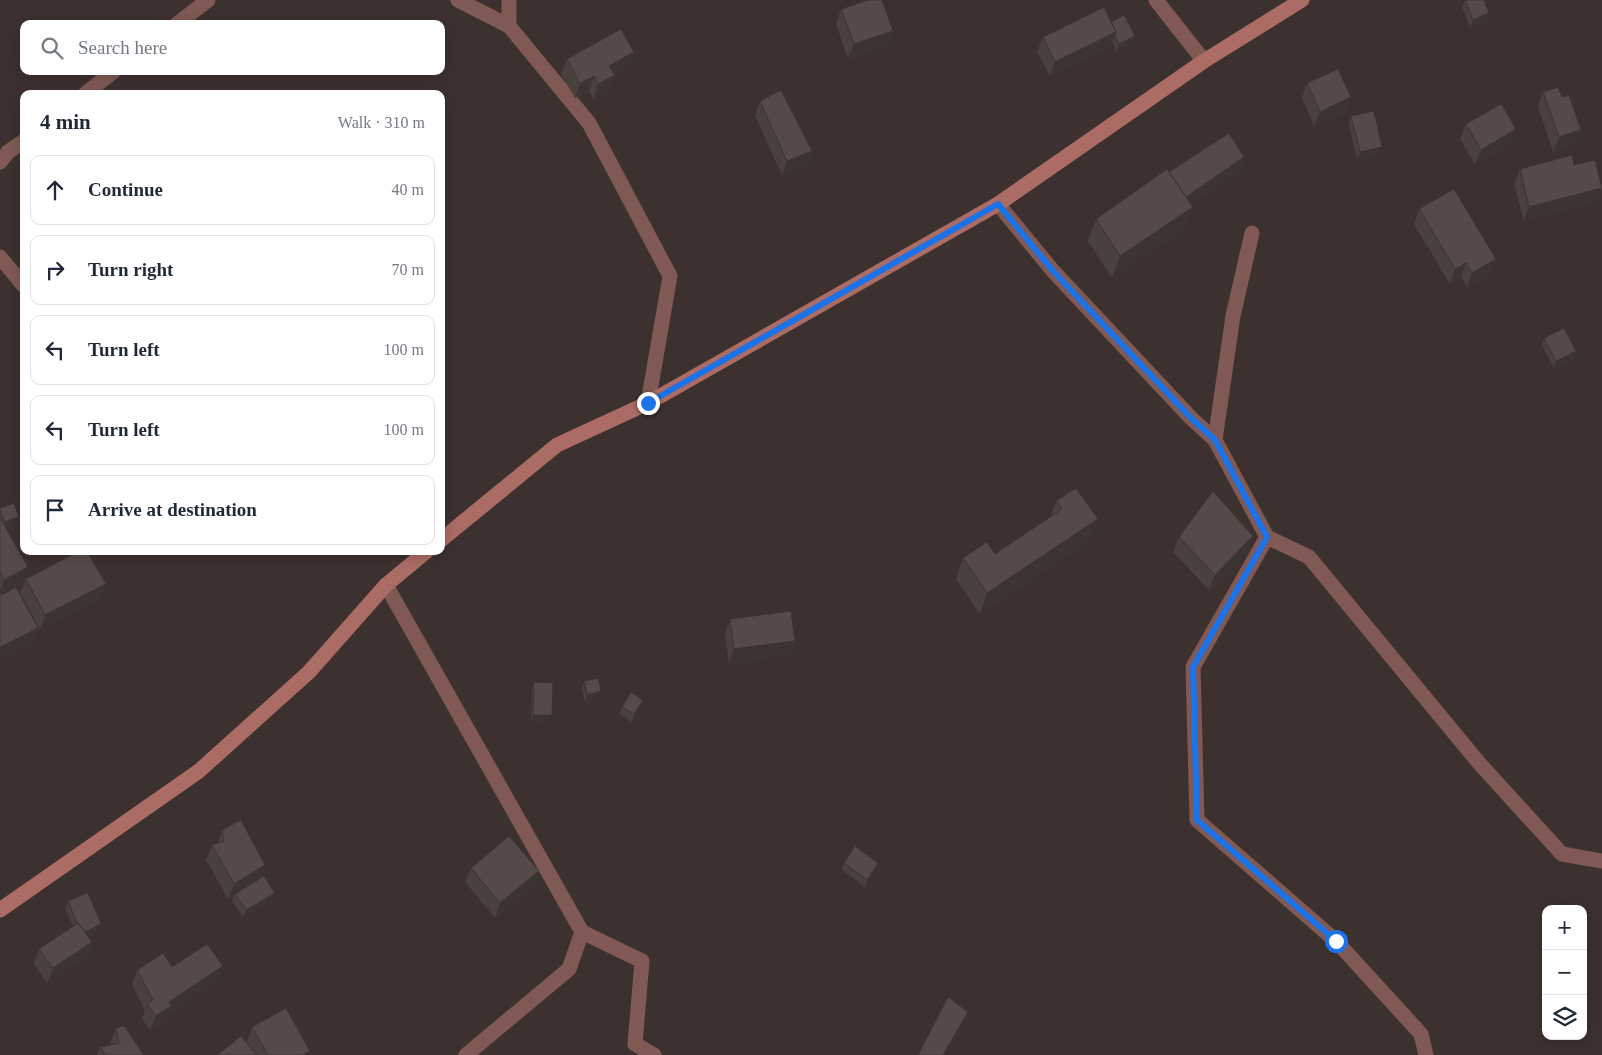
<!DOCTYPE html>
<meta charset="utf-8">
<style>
body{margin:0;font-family:Georgia,serif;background:#f2f2f3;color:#1f2937}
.controls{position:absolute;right:15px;bottom:15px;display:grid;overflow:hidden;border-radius:10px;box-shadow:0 2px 12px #0003}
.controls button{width:45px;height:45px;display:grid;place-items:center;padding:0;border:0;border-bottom:1px solid #e0e1e3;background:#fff;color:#1f2937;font:25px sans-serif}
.stop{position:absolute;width:15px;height:15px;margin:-11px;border:4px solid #1a73e8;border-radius:50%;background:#fff}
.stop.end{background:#1a73e8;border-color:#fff;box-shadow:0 1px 5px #0008}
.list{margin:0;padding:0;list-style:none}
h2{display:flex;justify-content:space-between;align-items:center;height:65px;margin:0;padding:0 20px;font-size:21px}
h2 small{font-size:16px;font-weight:400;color:#747a83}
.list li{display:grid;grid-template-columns:32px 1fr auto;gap:15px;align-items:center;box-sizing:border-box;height:70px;margin:0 10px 10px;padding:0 10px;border:1px solid #e0e1e3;border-radius:10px}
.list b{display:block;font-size:19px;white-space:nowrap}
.list em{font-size:16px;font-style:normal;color:#747a83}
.icon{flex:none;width:28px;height:28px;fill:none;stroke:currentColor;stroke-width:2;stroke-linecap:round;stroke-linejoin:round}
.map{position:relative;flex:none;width:1602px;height:1055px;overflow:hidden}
.search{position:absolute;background:#fff;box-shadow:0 2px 12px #0003;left:20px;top:20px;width:425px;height:55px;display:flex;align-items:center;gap:12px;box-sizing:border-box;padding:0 18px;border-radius:10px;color:#747a83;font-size:19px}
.panel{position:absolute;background:#fff;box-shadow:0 2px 12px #0003;left:20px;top:90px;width:425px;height:465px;border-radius:10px}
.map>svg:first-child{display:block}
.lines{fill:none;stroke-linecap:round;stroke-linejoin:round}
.street{stroke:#815954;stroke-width:15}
.secondary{stroke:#ab6c65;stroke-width:15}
.wall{fill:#4a403e}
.shaded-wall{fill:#3c3432}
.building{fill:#564a48;stroke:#3c3432}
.route{stroke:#1a73e8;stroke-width:6}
</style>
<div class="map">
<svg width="1602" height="1055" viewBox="0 0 1602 1055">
<rect width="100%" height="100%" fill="#3c312f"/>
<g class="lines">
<path class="street" d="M458 0 509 26 589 123 670 276 648 403
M509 0V26
M1156 0 1204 61
M177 24 208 0
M85 94 114 71
M0 162 8 152 24 141
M998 204 1053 271 1191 418 1215 440
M1252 233 1233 316 1215 440 1267 537 1193 667 1197 820 1336 941 1421 1034 1426 1055
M0 257 24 286
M1267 537 1309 557 1479 763 1562 854 1602 861
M386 585 582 932 642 961 635 1044 654 1055
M466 1055 569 969 582 932"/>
<path class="secondary" d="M441 540 557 445 648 403 998 204 1204 61 1302 0
M0 910 199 771 309 672 386 585 427 551"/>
</g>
<path class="wall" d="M1465 0H1484L1486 21 1470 27 1462 7Z
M841 9 893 31 887 46 848 59 836 24Z
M1111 22 1132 43 1117 51 1112 42 1110 47 1050 76 1037 52 1043 37Z
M634 52 629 67 615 75 609 90 593 99 589 91 575 98 561 74 567 59Z
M1307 83 1351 97 1346 112 1314 126 1302 98Z
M1543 92 1581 130 1576 144 1553 152 1538 106Z
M760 101 812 151 807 166 782 175 755 116Z
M1351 116 1380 155 1357 160 1349 124Z
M1466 124 1511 144 1475 164 1460 139Z
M1244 157 1239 172 1191 205 1185 229 1112 278 1088 241 1096 219 1169 172Z
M1574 165 1602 186V188L1597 202 1524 221 1514 184 1520 169Z
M1419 209 1496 259 1491 274 1467 288 1461 277 1450 284 1414 224Z
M1544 338 1576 351 1573 359 1554 369 1542 345Z
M1056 501 1090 541 980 614 956 579 963 558 995 554 1051 516Z
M0 508 19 517 17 524 6 528 22 581 1 593 38 628 33 643 0 659Z
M1179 537 1248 551 1209 590 1173 552Z
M26 579 101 599 40 629 20 593Z
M730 619 795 641 790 655 729 664 725 634Z
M584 681 598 699 585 702 582 689Z
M534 682 549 723 531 722 532 690Z
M643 700 641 707 632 722 619 714 622 707Z
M222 830 265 865 261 878 275 893 272 900 243 917 232 901 234 895 228 899 206 860 212 845 218 843Z
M844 863 875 870 865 887 842 870Z
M471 868 539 871 534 886 495 918 465 882Z
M68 901 99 932 88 936 92 942 87 957 47 983 34 964 39 949 73 926 65 909Z
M172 967 218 981 168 1014 165 1020 150 1030 142 1019 145 1010 132 985 137 970Z
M252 1027 309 1055H217L250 1047 247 1042Z
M116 1028 144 1055H97L100 1047 111 1044 110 1042Z"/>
<path class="shaded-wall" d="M1489 13 1486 21 1470 27 1473 20Z
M893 31 887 46 848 59 854 44Z
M1116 32 1110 47 1050 76 1055 62Z
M1135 36 1132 43 1117 51 1119 44Z
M634 52 629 67 604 80 609 66Z
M615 75 609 90 593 99 598 84Z
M594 76 589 91 575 98 580 84Z
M1351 97 1346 112 1314 126 1320 112Z
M1516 129 1511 144 1475 164 1481 150Z
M1581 130 1576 144 1553 152 1559 137Z
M1382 147 1380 155 1357 160 1360 152Z
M812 151 807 166 782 175 787 161Z
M1244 157 1239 172 1180 213 1185 198Z
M1602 188 1597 202 1524 221 1529 207Z
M1193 207 1185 229 1112 278 1120 256Z
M1496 259 1491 274 1467 288 1472 273Z
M1466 263 1461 277 1450 284 1455 269Z
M1576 351 1573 359 1554 369 1556 361Z
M19 517 17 524 2 530 5 522Z
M1098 519 1090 541 980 614 987 593Z
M1253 536 1248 551 1209 590 1215 575Z
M28 567 22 581 0 594V591L4 580Z
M106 584 101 599 40 629 45 615Z
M38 628 33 643 0 659V647Z
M795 641 790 655 729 664 734 649Z
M601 691 598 699 585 702 587 695Z
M643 700 641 707 632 722 634 714Z
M533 715H552L549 723 531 722Z
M878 863 875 870 865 887 867 880Z
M265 865 260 879 228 899 234 884Z
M539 871 534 886 495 918 500 903Z
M275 893 272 900 243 917 246 910Z
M101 924 99 932 79 940 82 933Z
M92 942 87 957 47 983 53 968Z
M223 966 218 981 168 1014 165 1020 150 1030 156 1016 169 1002Z
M968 1012 963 1027 946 1055H943Z
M310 1051 309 1055H303Z"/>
<path class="building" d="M868 0H882L893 31 854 44 841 9Z
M1465 0H1484L1489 13 1473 20Z
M1104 7 1116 32 1055 62 1043 37Z
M1124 15 1135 36 1119 44 1115 35 1116 32 1111 22Z
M621 29 634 52 609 66 615 75 598 84 594 76 580 84 567 59Z
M1338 69 1351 97 1320 112 1307 83Z
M1558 87 1562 97 1569 95 1581 130 1559 137 1543 92Z
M781 90 812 151 787 161 760 101Z
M1501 104 1516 129 1481 150 1466 124Z
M1374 111 1382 147 1360 152 1351 116Z
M1229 133 1244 157 1186 197 1169 172Z
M1572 155 1574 165 1595 160 1602 188 1529 207 1520 169Z
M1167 169 1193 207 1120 256 1096 219Z
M1454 189 1496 259 1472 273 1466 263 1455 269 1419 209Z
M1564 328 1576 351 1556 361 1544 338Z
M1076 488 1098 519 987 593 963 558 987 542 995 554 1062 509 1056 501Z
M1213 491 1253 536 1215 575 1179 537Z
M14 503 19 517 5 522 0 511V508Z
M0 518 28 567 4 580 0 572Z
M79 551H87L106 584 45 615 26 579Z
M16 587 38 628 0 647V590L2 595Z
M791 611 795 641 734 649 730 619Z
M598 678 601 691 587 695 584 681Z
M534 682 553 683 552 715H533Z
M631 692 643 700 634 714 622 707Z
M241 820 265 865 234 884 212 845 224 841 222 830Z
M509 836 539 871 500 903 471 868Z
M855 846 878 863 867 880 844 863Z
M264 876 275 893 246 910 235 894Z
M88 893 101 924 85 932 78 923H77L68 901Z
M78 923 92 942 53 968 39 949Z
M207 944 223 966 169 1002 171 1006 156 1016 147 1004 153 1000 137 970 163 953 172 967Z
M948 997 968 1012 943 1055H918Z
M286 1008 310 1051 303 1055H268L252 1027Z
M124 1026 144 1055H106L100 1047 119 1043 116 1028Z
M241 1036 257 1055H217Z"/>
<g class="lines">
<path class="route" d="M648 403 998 204 1053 271 1191 418 1215 440 1267 537 1193 667 1197 820 1336 941"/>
</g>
</svg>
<div class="controls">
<button>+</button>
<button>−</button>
<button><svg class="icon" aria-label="layers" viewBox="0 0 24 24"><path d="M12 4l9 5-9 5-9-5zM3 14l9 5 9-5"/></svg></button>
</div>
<div class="stop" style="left:1336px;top:941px"></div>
<div class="stop end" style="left:648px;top:403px"></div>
<div class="search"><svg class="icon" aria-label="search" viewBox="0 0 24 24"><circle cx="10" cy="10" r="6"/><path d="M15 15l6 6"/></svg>Search here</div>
<section class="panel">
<h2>4 min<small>Walk · 310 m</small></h2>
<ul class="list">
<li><svg class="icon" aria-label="ahead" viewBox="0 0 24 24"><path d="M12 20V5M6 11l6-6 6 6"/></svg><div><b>Continue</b></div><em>40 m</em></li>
<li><svg class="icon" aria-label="right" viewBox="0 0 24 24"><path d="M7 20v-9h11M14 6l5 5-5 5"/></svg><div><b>Turn right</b></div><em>70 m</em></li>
<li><svg class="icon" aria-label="left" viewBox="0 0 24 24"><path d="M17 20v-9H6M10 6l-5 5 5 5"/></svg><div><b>Turn left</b></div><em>100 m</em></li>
<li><svg class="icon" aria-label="left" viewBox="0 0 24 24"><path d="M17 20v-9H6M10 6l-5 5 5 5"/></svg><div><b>Turn left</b></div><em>100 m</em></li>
<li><svg class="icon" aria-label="arrive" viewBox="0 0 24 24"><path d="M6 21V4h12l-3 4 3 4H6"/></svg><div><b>Arrive at destination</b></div></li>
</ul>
</section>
</div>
